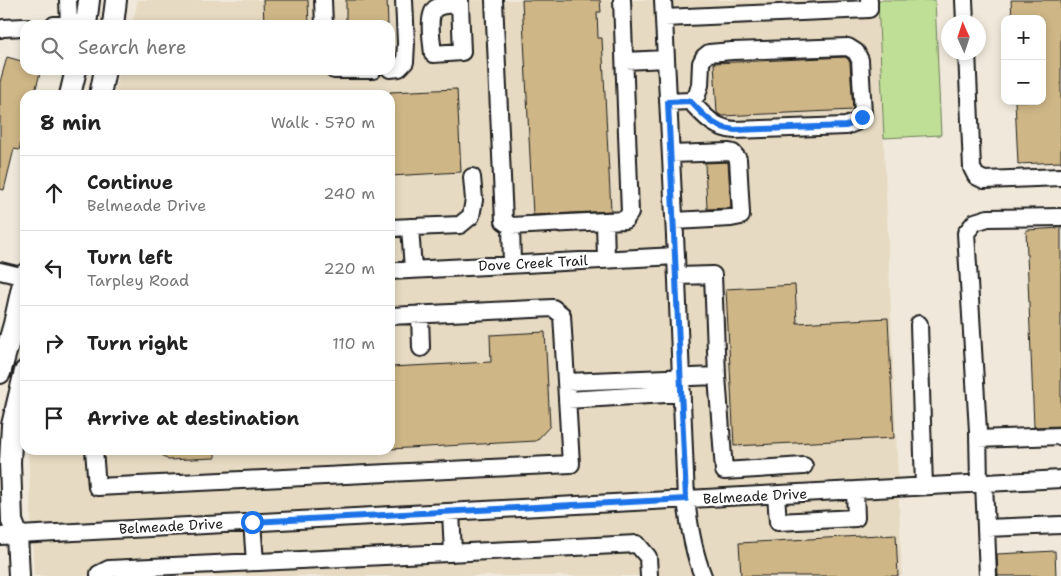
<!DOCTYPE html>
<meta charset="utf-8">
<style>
body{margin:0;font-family:"Shantell Sans",sans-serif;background:#f2f2f2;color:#222}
.controls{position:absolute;right:15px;top:15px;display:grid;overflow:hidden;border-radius:10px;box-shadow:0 2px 8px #0003}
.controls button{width:45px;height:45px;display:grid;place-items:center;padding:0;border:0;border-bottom:1px solid #e0e0e0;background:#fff;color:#222;font:25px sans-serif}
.compass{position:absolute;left:941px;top:15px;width:45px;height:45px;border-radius:50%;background:#fff;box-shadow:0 2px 8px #0003;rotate:357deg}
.stop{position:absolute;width:15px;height:15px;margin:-11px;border:4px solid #1a73e8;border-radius:50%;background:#fff}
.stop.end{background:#1a73e8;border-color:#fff;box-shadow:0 1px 5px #0008}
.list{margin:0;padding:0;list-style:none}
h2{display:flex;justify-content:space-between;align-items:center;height:65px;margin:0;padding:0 20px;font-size:21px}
h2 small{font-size:16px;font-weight:400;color:#767676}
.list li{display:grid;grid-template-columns:32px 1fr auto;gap:15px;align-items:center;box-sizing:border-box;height:75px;padding:0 20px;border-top:1px solid #e0e0e0}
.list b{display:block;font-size:19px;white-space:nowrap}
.list p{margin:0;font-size:16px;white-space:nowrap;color:#767676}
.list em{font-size:16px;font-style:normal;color:#767676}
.icon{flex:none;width:28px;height:28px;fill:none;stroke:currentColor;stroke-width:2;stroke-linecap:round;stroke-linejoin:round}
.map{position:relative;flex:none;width:1061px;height:576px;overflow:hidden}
.search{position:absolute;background:#fff;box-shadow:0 2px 8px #0003;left:20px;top:20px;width:375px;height:55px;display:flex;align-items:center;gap:12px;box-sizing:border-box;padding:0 18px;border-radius:15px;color:#767676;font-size:19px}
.panel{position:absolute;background:#fff;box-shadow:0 2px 8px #0003;left:20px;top:90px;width:375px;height:365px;border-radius:15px}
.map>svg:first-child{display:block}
.built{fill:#e6dac2}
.green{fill:#bfde96;stroke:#6e7d59}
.building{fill:#ceb686;stroke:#1c1c1c}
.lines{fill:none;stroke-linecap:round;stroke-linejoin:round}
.minor-casing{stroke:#1c1c1c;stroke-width:20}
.major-casing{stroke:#1c1c1c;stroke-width:24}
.minor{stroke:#fff;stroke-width:16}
.major{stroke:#fff;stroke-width:20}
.route{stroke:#1a73e8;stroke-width:6}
.labels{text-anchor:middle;stroke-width:4.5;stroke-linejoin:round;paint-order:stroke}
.street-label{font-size:14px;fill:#1c1c1c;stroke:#fff}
</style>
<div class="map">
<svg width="1061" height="576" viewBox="0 0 1061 576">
<rect width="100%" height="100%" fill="#f0e9db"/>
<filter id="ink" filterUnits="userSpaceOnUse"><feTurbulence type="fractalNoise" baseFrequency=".02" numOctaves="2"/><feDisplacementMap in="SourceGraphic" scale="10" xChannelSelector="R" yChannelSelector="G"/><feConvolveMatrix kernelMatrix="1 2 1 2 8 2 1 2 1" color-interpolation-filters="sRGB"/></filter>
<g filter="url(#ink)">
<path class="built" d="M138 0H878L902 576H34L28 450H390V95H114L120 70H390V25H132Z"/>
<path class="green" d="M878 0H935L941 135 884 138Z"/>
<path class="building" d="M263 0H308L309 25H264Z
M346 0H387L388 25H346Z
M522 0H600L601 12H597L598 38H602L611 211 533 215Z
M1011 0H1061V162L1018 164 1015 101H1042V19H1012Z
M7 57 25 62V70H41L34 95H25V128L19 150 14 149 4 190 0 189V82Z
M845 57 848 59 850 63 853 110 722 116 717 113 714 63Z
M457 89 461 172 390 176V92Z
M728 162 731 208 707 209 705 163Z
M1061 228V426L1034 427 1026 230Z
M795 285 797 323 888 318 894 438 734 446 726 289Z
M545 332 550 426 536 441 390 449V367L491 362 490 335Z
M156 450H215V458L168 460Z
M896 534 898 576H741L739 543Z
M1055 551 1056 576H998L997 554Z"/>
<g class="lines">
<g class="minor-casing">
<path id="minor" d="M68 0 69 24
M323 0 324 25
M460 0V4L462 52 433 54C432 43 427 14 436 8 442 4 453 5 460 4
M494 0 504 221 511 226 625 220 630 213 622 0
M663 0 676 256 686 499C689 526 693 551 703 576
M964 0 965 22
M664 18 869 9V0
M54 25 86 23
M0 29 3 28 25 27
M967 52 972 168 976 176 984 180 1061 177
M625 61 666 59
M390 69 399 68 405 62 406 43 404 0
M334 70H373
M668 102 690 101 697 95 700 85 701 63 704 57 709 53 732 51 848 47 856 52 860 60 863 114 856 122 846 126 735 130C713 128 705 116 690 101
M671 154 729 152 733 153 738 159 741 213V216L731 218 674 221
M605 221 606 260
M511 226 512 264
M410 227 413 269
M390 228 460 225 471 216 474 200 472 177
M0 271 25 277
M390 271 676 256
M420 314 421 348
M919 324 924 487
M717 376 724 471 804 466
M566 382 717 376 713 275 677 276
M567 400 682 393
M978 439 1061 436
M94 450 97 487 571 464 562 315 553 308 390 316
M979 484 978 431 966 233 975 222 988 218 1061 217
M984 484 986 528 1061 525
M776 495 778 522 856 518 855 490
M451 512 453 553
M252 522 255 562
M986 528 988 576
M0 536 1061 479
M99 576V574L109 569 637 544 648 557 649 576"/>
</g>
<g class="major-casing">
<path id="major" d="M86 25 89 0
M113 25 116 0
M70 95 76 70
M100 95 105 70
M0 373 14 324 25 274
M19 576 17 534 12 521 10 462 12 425 25 371"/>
</g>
<use href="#minor" class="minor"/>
<use href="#major" class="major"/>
</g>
</g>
<g class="lines" filter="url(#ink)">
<path class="route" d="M252 522 686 499 668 102 690 101C705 116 713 128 735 130L846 126 856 122 862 117"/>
</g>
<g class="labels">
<g class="street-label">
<text transform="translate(533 263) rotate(-3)" y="5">Dove Creek Trail</text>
<text transform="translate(755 496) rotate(-3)" y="5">Belmeade Drive</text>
<text transform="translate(171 526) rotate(-3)" y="5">Belmeade Drive</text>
</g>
</g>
</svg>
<div class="controls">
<button>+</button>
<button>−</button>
</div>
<svg class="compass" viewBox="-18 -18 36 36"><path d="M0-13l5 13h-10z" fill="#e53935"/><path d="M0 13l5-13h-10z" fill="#767676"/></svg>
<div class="stop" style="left:252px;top:522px"></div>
<div class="stop end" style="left:862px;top:117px"></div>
<div class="search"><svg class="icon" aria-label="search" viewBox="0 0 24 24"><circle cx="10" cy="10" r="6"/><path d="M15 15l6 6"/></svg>Search here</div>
<section class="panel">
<h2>8 min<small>Walk · 570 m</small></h2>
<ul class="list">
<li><svg class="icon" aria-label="ahead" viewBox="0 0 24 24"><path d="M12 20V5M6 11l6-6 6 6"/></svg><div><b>Continue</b><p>Belmeade Drive</p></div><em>240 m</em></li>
<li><svg class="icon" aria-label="left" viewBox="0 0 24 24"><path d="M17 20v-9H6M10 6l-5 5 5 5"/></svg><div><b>Turn left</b><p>Tarpley Road</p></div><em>220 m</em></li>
<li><svg class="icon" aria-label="right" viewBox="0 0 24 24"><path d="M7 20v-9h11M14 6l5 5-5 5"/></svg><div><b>Turn right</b></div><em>110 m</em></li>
<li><svg class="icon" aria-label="arrive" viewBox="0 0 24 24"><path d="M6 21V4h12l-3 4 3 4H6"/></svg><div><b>Arrive at destination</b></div></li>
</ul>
</section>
</div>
